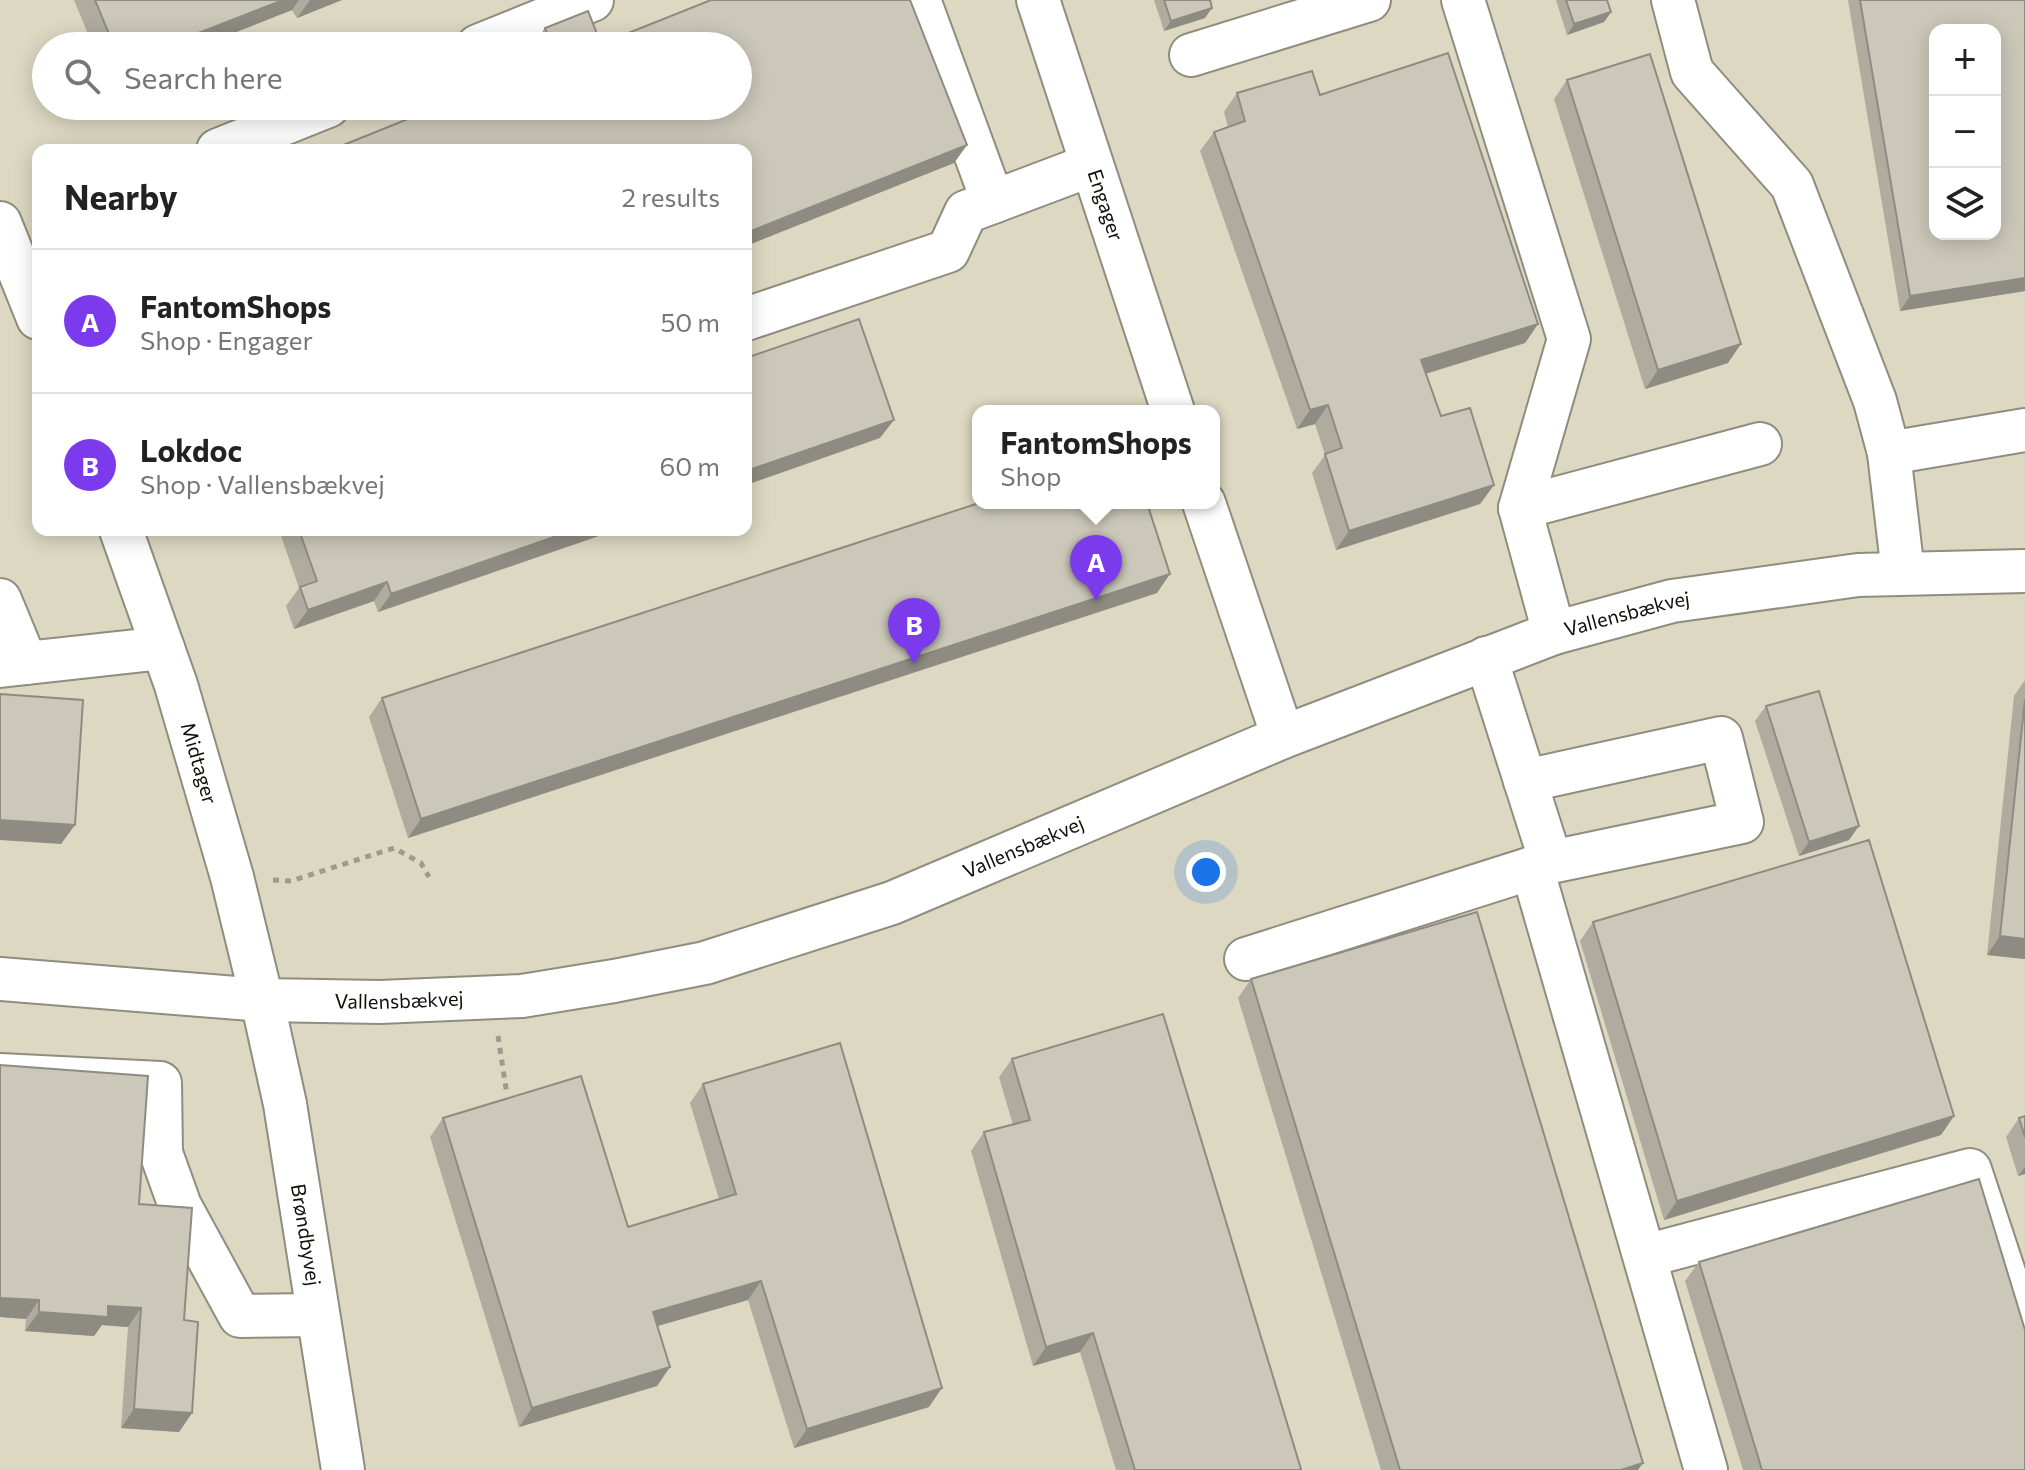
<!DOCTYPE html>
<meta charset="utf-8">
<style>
body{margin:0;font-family:Commissioner,sans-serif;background:#f6f6f6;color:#222}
.controls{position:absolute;right:24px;top:24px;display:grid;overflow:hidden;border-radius:16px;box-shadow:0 4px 20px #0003}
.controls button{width:72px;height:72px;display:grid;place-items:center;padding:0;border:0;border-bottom:2px solid #e0e0e0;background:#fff;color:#222;font:40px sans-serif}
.you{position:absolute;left:1206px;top:872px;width:28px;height:28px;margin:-20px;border:6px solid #fff;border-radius:50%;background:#1a73e8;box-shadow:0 0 0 12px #1a73e833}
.badge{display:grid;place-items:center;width:52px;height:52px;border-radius:50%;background:#7c3aed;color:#fff;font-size:26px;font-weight:700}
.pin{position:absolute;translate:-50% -66px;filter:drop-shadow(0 2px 4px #0008)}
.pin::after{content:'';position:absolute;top:42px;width:28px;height:24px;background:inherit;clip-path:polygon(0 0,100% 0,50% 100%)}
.popup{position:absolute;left:972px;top:405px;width:248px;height:104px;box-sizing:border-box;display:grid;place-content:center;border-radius:16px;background:#fff;filter:drop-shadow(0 2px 6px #0005);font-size:26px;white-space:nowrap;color:#767676}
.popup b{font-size:30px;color:#222}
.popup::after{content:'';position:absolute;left:50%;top:100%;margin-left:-16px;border:16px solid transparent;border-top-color:#fff}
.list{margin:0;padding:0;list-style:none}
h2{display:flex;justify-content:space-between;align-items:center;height:104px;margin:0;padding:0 32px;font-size:34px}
h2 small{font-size:26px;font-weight:400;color:#767676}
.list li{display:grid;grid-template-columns:52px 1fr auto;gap:24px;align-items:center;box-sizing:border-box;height:144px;padding:0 32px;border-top:2px solid #e0e0e0}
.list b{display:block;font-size:30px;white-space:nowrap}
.list p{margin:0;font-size:26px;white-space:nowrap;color:#767676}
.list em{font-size:26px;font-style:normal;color:#767676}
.icon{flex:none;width:44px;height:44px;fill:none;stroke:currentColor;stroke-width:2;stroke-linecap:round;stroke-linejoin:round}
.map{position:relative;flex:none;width:2025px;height:1470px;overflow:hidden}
.search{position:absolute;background:#fff;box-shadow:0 4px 20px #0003;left:32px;top:32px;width:720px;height:88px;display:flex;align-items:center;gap:20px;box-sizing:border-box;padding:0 28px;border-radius:44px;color:#767676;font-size:30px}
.panel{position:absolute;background:#fff;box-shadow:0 4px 20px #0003;left:32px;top:144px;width:720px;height:392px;border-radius:16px}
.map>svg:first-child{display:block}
.built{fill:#ddd8c2;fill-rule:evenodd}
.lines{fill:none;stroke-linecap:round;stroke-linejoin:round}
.minor-casing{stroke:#908d7f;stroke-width:46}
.path{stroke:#9d9b8f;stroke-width:5;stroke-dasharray:6 6;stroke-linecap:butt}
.minor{stroke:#fff;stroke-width:42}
.wall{fill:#afac9f}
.shaded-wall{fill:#8e8c82}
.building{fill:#cbc8b9;stroke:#8e8c82;stroke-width:2;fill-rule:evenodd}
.labels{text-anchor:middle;stroke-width:6;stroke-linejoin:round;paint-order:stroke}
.street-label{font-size:20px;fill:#100f0a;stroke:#f4f1e2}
</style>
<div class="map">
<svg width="2025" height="1470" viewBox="0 0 2025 1470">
<rect width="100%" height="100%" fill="#e7e4d4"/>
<path class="built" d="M0 0H2025V1470H0ZM1935 30H1995V234H1935ZM46 46H738V106H46ZM38 150H746V530H38ZM978 411H1214V503H978Z"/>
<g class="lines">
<g class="minor-casing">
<g id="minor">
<path d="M919 0 993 202"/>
<path id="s1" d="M1038 0 1173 411"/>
<path d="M1463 0 1569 339 1520 508 1554 633"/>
<path d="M1673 0 1692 72 1792 185 1875 401 1889 453 1903 573"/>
<path d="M478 46 592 0"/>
<path d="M1191 55 1369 0"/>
<path d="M218 150 328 106"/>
<path d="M0 223 38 318"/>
<path d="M746 319 948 251 966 212 1091 165"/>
<path d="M1889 453 2025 430"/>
<path d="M1204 503 1283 737"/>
<path d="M1520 508 1760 444"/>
<path id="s2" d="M121 530 176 685 232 877 262 1000 285 1104 343 1470"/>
<path d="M0 600 26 663"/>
<path d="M0 666 163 648"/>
<path d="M1525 781 1721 738 1742 822 1551 862"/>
<path d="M1532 868 1706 1470"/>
<path d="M1246 959 1551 862 1486 658"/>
<path id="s3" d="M0 979 262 1000 380 1002 522 996 614 981 705 963 892 903 1283 737 1554 633 1672 601 1858 575 2025 571"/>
<path d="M0 1075 160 1083 161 1153 180 1206 240 1316 318 1315"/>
<path d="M1645 1256 1970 1170 2025 1336"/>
</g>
</g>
<path class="path" d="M273 880 291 881 394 848 421 863 429 877
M498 1036 507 1095"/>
<use href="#minor" class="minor"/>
</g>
<path class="wall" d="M74 0H342L297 18 292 10 201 46H93Z
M711 0H910L967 145 954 163 746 246V150H331L405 120 399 106H738V46H532L545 28 588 11 601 44Z
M1154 0H1210L1205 18 1164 31Z
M1556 0H1607L1611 12 1604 22 1567 35Z
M1848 0H2025V291L1900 311Z
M1567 80 1728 363 1645 389 1554 99Z
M1237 93 1320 95 1538 324 1525 343 1426 374 1441 416 1494 485 1480 504 1336 550 1312 473 1325 455 1315 424 1297 429 1200 151 1214 132 1228 127 1224 112Z
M279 530H616L378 612 374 601 294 629 286 606 299 588Z
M1157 593 408 838 369 717 382 698Z
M2025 680V959L1987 955 2014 696Z
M1766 706 1849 840 1799 856 1755 721Z
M1593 922 1941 1135 1664 1220 1580 941Z
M1251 979 1638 1470H1381L1238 998Z
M1012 1059 1301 1470H1116L1080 1352 1033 1366 971 1151 984 1132 1013 1125 999 1077Z
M703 1084 929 1407 794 1448 748 1300 658 1326 670 1367 657 1386 519 1427 430 1137 443 1118 628 1227 719 1199 690 1103Z
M2025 1116V1174L2018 1176 2006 1137 2019 1118Z
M139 1204 184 1320 192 1413 179 1432 121 1428 128 1327 102 1325 94 1336 25 1331 26 1319 0 1317Z
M1699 1262 2025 1470H1743L1685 1281Z"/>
<path class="shaded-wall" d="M283 0H299L292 10 201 46H165Z
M310 0H342L297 18Z
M1212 8 1205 18 1164 31 1171 21Z
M1611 12 1604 22 1567 35 1574 24Z
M967 145 954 163 746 246V233Z
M2025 278V291L1900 311 1910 296Z
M1538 324 1525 343 1408 379 1421 360Z
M1741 344 1728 363 1645 389 1658 370Z
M1328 405 1315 424 1297 429 1310 410Z
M894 420 880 438 746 485V471Z
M1494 485 1480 504 1336 550 1349 531Z
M574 530H616L378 612 391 594Z
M1170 574 1157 593 408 838 421 819Z
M387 582 374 601 294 629 308 610Z
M0 820 75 825 61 844 0 840Z
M1859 826 1849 840 1799 856 1809 842Z
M2000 936 2025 939V959L1987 955Z
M1954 1116 1941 1135 1664 1220 1677 1201Z
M2025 1167V1174L2018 1176Z
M761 1281 748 1300 640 1331 653 1312Z
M0 1298 39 1300 26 1319 0 1317Z
M108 1306 141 1308 128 1327 102 1325 94 1336 25 1331 39 1312Z
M1093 1333 1080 1352 1033 1366 1046 1347Z
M670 1367 657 1386 519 1427 532 1408Z
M942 1388 929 1407 794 1448 807 1429Z
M134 1409 192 1413 179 1432 121 1428Z
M1643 1463 1638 1470H1621Z"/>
<path class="building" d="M95 0H283L165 46H114Z
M711 0H910L967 145 746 233V150H331L423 113 420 106H738V46H552L545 28 588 11 601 44Z
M1164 0H1210L1212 8 1171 21Z
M1566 0H1607L1611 12 1574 24Z
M1860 0H2025V278L1910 296ZM1935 30H1995V234H1935Z
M504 38 508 46H483Z
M1448 53 1538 324 1421 360 1441 416 1470 408 1494 485 1349 531 1325 454 1342 448 1328 405 1310 410 1214 132 1245 121 1237 93 1312 71 1320 95Z
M1650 54 1741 344 1658 370 1567 80Z
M859 319 894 420 746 471V358Z
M979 503H1147L1170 574 421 819 382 698Z
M299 530H574L391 594 387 582 308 610 300 587 317 581Z
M1819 691 1859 826 1809 842 1766 706Z
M0 694 83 700 75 825 0 820Z
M2025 699V939L2000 936Z
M1869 840 1954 1116 1677 1201 1593 922Z
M1477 912 1643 1463 1621 1470H1400L1251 979Z
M1163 1014 1301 1469 1298 1470H1135L1093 1333 1046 1347 984 1132 1030 1120 1012 1059Z
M840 1043 942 1388 807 1429 761 1281 653 1312 670 1367 532 1408 443 1118 581 1076 628 1227 736 1194 703 1084Z
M0 1065 148 1076 139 1204 192 1208 184 1320 198 1322 192 1413 134 1409 141 1308 108 1306V1317L39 1312V1300L0 1298Z
M2025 1116V1137L2019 1118Z
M1979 1179 2025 1330V1470H1762L1699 1262Z"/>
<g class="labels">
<g class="street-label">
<text dy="7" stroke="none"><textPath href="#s1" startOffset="216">Engager</textPath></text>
<text dy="7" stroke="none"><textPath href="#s3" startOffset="1696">Vallensbækvej</textPath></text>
<text dy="7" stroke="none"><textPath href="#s2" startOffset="246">Midtager</textPath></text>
<text dy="7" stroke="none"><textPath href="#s3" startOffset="1048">Vallensbækvej</textPath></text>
<text dy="7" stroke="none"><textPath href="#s3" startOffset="400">Vallensbækvej</textPath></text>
<text dy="7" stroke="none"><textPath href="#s2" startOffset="730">Brøndbyvej</textPath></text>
</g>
</g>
</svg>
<div class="controls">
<button>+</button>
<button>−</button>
<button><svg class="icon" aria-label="layers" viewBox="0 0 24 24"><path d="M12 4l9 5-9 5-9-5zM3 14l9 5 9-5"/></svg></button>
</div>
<div class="you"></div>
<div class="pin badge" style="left:1096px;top:601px">A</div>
<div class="popup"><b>FantomShops</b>Shop</div>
<div class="pin badge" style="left:914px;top:664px">B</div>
<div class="search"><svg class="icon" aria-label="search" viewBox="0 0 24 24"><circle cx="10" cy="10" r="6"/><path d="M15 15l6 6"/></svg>Search here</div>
<section class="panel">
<h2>Nearby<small>2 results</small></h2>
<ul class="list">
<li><span class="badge">A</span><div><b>FantomShops</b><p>Shop · Engager</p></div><em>50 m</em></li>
<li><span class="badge">B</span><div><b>Lokdoc</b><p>Shop · Vallensbækvej</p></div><em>60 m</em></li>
</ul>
</section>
</div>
